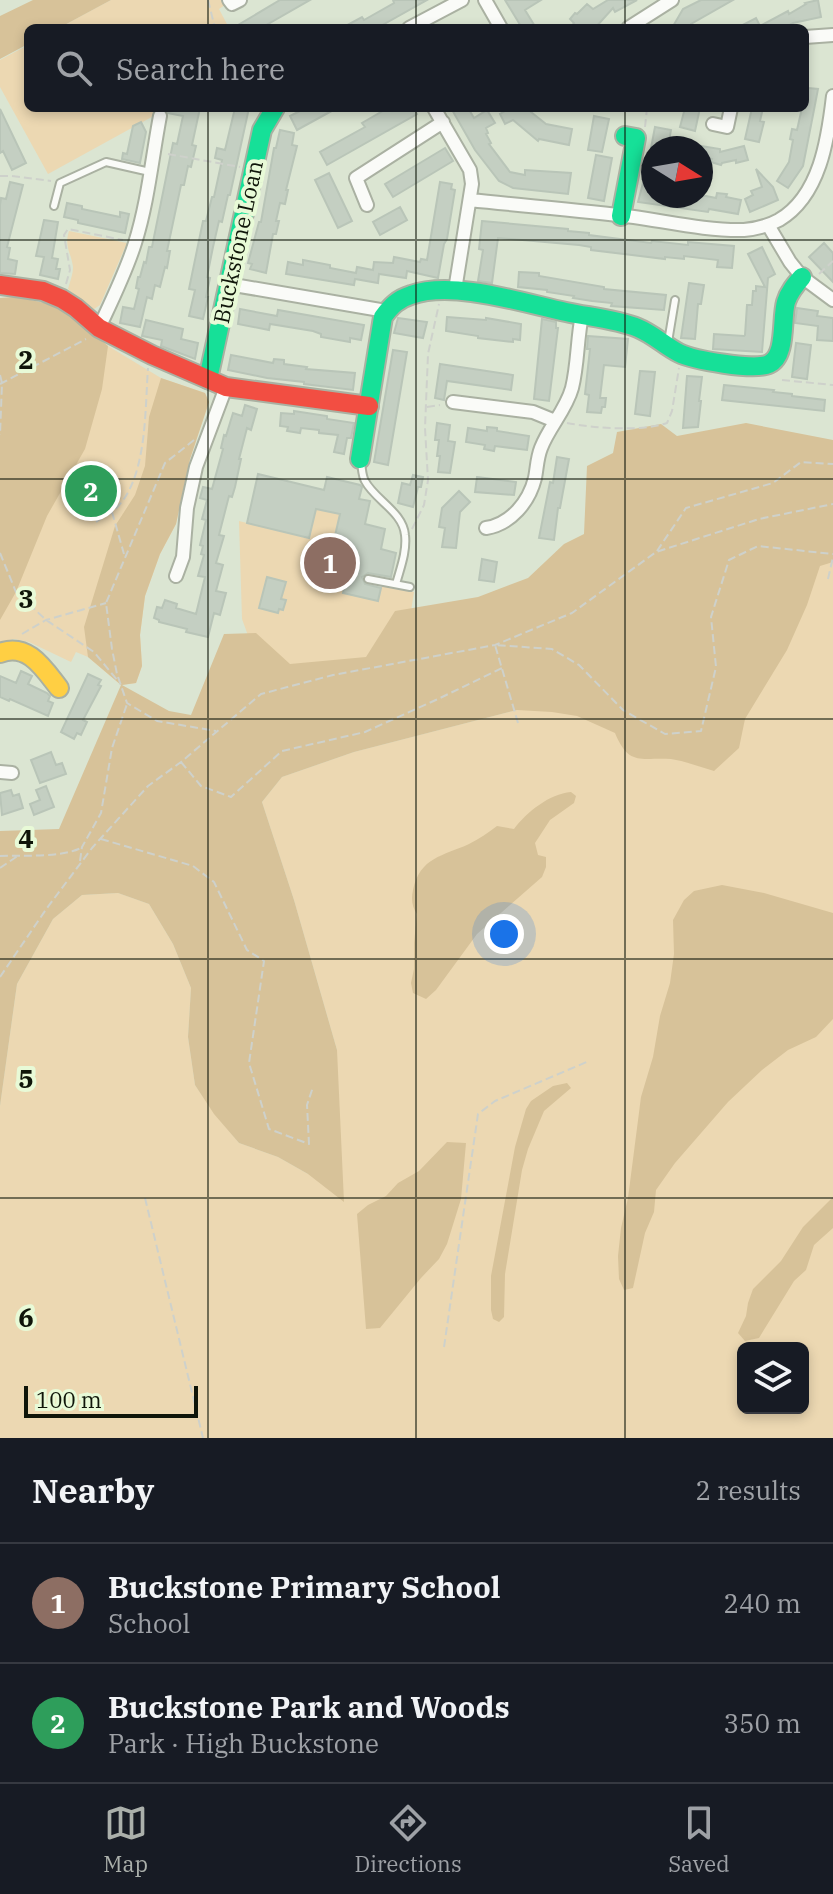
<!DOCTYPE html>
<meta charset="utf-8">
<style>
body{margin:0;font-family:"IBM Plex Serif",serif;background:#242831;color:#f1f3f6}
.controls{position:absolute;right:24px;bottom:24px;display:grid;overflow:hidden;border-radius:12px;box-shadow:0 4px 12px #0003}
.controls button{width:72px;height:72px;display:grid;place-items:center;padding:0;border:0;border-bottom:2px solid #363941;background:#171b24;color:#f1f3f6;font:40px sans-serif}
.compass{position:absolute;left:641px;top:136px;width:72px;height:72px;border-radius:50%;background:#171b24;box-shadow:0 4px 12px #0003;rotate:101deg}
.scale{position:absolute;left:24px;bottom:20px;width:174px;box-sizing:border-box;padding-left:8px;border:4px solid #0f1509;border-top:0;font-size:22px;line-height:28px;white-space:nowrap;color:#0f1509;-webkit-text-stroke:6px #e8fad7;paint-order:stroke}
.you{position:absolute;left:504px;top:934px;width:28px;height:28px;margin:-20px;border:6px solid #fff;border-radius:50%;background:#1a73e8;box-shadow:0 0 0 12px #1a73e833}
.badge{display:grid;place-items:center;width:52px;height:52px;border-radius:50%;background:#abb0ab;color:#fff;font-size:26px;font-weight:700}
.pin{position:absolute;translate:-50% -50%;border:4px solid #fff;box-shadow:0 2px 8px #0006}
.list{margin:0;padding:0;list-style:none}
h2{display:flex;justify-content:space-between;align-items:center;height:104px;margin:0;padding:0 32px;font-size:34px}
h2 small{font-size:26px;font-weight:400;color:#9ea1a6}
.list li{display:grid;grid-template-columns:52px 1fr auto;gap:24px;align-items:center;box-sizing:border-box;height:120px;padding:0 32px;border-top:2px solid #363941}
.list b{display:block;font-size:30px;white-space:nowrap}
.list p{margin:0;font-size:26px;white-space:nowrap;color:#9ea1a6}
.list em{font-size:26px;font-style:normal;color:#9ea1a6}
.icon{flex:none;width:44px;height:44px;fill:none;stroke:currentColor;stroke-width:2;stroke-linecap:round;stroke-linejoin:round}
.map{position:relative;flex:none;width:833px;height:1438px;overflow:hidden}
.search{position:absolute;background:#171b24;box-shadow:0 4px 12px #0003;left:24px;right:24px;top:24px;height:88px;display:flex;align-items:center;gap:20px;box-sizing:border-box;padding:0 28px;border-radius:12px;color:#9ea1a6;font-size:30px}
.sheet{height:344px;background:#171b24}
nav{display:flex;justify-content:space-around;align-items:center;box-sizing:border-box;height:112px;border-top:2px solid #363941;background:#171b24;font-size:22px;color:#9ea1a6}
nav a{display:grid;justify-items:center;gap:4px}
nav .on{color:#abb0ab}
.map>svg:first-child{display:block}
.green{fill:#ecd8b2;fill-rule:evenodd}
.forest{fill:#d7c299}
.building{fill:#c4cfc2;stroke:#b9c5b8;stroke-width:2}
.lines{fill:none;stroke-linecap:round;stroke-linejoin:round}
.lane-casing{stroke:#aab1a2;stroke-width:10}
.street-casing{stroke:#aab1a2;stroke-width:16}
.fast-casing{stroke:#aab1a2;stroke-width:22}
.slow-casing{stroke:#aab1a2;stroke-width:22}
.jam-casing{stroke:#aab1a2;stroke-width:22}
.path{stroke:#ced1cb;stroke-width:2;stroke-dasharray:8 4;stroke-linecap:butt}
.lane{stroke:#fafbf8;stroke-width:6}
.street{stroke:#fafbf8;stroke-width:12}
.fast{stroke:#16e098;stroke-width:18}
.slow{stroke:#ffcf43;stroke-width:18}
.jam{stroke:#f24e42;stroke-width:18}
.grid{fill:none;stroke:#0f1509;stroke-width:2;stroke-opacity:0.55}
.labels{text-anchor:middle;stroke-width:8;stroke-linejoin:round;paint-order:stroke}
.street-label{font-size:22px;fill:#0f1509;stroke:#e8fad7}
.grid-label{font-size:26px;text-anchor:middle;font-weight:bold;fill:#0f1509;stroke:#e8fad7;stroke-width:8;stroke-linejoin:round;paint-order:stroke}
</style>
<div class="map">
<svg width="833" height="1438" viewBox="0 0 833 1438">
<rect width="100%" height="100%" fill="#dbe5d2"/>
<path class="green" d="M111 0H223L225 5 219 9 229 28H59Z
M28 45V108H168L48 174 0 87V60Z
M69 231 127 243 100 305 94 309H89L68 289C70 282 73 274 73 267 71 252 64 247 69 231Z
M16 297 49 304 74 318 108 346 161 378 205 393 209 402 190 459 176 524 160 554 145 596 140 635 142 666 136 683 121 685 88 657 76 652 71 662 29 642 14 639 0 642V298Z
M316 509 340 514 324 583 344 588V593L377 601 382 585 414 592 404 656 266 685 242 619 239 521 309 538Z
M833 536V1438H0V1106L17 984 53 919 82 895 118 893 149 904 173 944 191 988 188 1037 195 1085 215 1114 239 1143 278 1157 308 1174 337 1050 294 900 262 802 282 777 354 752 517 710ZM743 1348H803V1408H743Z"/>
<path class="forest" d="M33 0H111L59 28H28V44L0 59V16Z
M16 297 49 304 74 318 108 346 102 389 85 449 47 516 16 592 0 620V298Z
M161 378 205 393 209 402 190 459 176 524 160 554 145 596 140 635 142 666 136 683 122 685 169 711 191 715 224 634 256 633 290 664 366 657 395 611 478 597 528 578 564 544 584 534 587 466 613 453 617 432 661 424 677 436 746 423 833 440V562L820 566 807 605 787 650 745 719 739 748 714 771C700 767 685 761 671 759 641 757 629 767 615 733L577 716 552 712 517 710 354 752 282 777 262 802 294 900 337 1050 344 1202 308 1174 278 1157 239 1143 214 1114 195 1085 188 1037 191 988 173 944 149 904 118 893 82 895 53 919 17 984 0 1106V831L59 829 121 685 88 657 84 627 115 526 135 495 145 466 149 417Z
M571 792 576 796 574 803 550 820 535 843 538 855 546 857V867L542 877 477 934 436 990 426 999 413 993 411 983 414 969V943L417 914C412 907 411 899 413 890 420 857 443 856 469 844 479 839 488 833 497 826L514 829C527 812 549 794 571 792Z
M722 885 764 893 833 913V1019L816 1037 788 1050 762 1070 728 1102 675 1163 656 1190 654 1212 645 1233 633 1288 624 1290 619 1279 618 1256 621 1228 628 1198 641 1097 653 1057 660 1016 670 983 674 954 673 920 684 900 694 891Z
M567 1083 571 1088 544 1111 528 1149 522 1170 505 1274 504 1317 499 1322 493 1319 491 1310V1276L515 1147 526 1109 531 1101 553 1086Z
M447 1142 466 1143 461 1199 447 1244 439 1259 421 1278 380 1328 366 1329 357 1214 368 1205 386 1196 398 1183 419 1171Z
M833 1197V1228L814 1245 806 1270 794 1281 759 1338 745 1341 738 1333 746 1316 748 1303 753 1289 781 1261 803 1227Z"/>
<path class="building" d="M280 0H310L261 28H233Z
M393 0H427L377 28H342L362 17 364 20 394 3Z
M505 0H541L525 10 536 28H522Z
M608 0H637L615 12 613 8 595 28H570L574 23 570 19 575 13 577 14 587 4 593 9Z
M701 0H733L691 24 689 28H672L683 9Z
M818 0 821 17 793 23 784 28H737L756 18 760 26 788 11 789 14 806 4 805 3Z
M808 88 818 89 813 115 803 166 788 188 777 181 789 162 793 140 790 139 792 129 797 130 802 108H805Z
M165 108H200L192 145 196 146 191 167 188 166 184 185H181L167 251H170L167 268 165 267 160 287 155 285 152 299 147 297 140 327 120 323 123 307 134 309 139 289 136 288 138 277H140L144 262 146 263 149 247H152L173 143 177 144 183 116 168 113Z
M235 108H249L230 195H228L222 222 219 221 213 247 207 277 210 278 206 297H208L203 319 189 316 195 290 189 289 203 221H206L212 197H214L222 160 215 158 217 148 225 150Z
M306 108H337L297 130 290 116Z
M388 108 392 111 398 108H414L417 114 327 165 320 152 365 127 362 123Z
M451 108H468L474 118 487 110 495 123 486 128 488 133 486 134 491 143 489 144 510 172 525 175V170L571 173 568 194 513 188 499 181 475 150Z
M510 108H526L546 124 572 129 569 145 539 139 538 141 513 120 505 124 500 114Z
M685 108H700L695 131 680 127Z
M752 108H763L760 121 764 122 759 142 745 139Z
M0 109 26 163 12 170 3 151 0 153Z
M594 116 609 119 602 152 588 150Z
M141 122 146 132 140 163 122 159 123 153 127 154 133 126Z
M655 127 671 130 668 146 666 145V148H651Z
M280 130 294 133 292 145 297 146 286 190H288L285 204 280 203 276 221H279L276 234H273L266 273 250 269 252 264 248 263 259 222H261L274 148H276Z
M701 146 720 149V152L744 146 748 160 736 163V160L722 163 721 165 711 162 712 159 701 156Z
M445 148 453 161 393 197 385 184Z
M596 155 612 158 604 201 588 198Z
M648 164H653V196H706L716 198 717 193 727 194 726 197 741 200 738 214 709 209 708 212 638 202Z
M756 169 773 187 778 200 750 212 745 199 753 195 751 191 762 187Z
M329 173 352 221 338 228 315 180Z
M10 182 23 185 7 247 10 248 8 259 17 261 15 274 0 273V205L1 198 6 199Z
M440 182 452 184 451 189 455 190 447 239 444 244 438 278 407 271 406 278 379 274 378 283 355 279 354 285 286 274 288 262 303 265V260L330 265V268L356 273 357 267 373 270 374 262 393 263 394 257 420 262 421 259 427 260Z
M67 203 82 206V209L120 217V212L129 214 125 233 78 223V220L64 217Z
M400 207 407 220 380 235 373 222Z
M44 220 58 222 52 258 58 259 56 269H60L58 279 40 275 44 257 36 256Z
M482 221 568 229V231L589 233V235L651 243 652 241 688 245V242L734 246 732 268 717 267 718 260 684 256V259L665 257V259L591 250V247L579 245 498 238 492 283 478 281 483 250 479 249Z
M824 243 833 253V282L809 257Z
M762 247 775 274 768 278 762 352 713 349 714 334 744 336 745 335 747 305H752L753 291H756V286L765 287 748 254Z
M519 272 539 273V276L604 287V289L666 295 664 310 611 306 612 303 592 301 573 298 574 296 547 292V290L518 287Z
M689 283 704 285 701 304H698L695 339 681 338Z
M797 308 818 311 817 316 833 318V341L817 340 818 326 795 323Z
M240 309 277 316 278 310 364 325 361 340 350 338V342L321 337V334L313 331 270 324 269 330 238 324Z
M447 317 486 320V318L521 324 520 340 513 339V342L478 338V336L446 331Z
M398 318 427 322 423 338 394 333Z
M542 319 556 322V328H558L549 401 534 399Z
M146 320 183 329 181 339 198 343 195 359 161 346 162 340 142 336Z
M588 336 628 339 625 367 604 365 600 398H606L605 407H602L601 413 587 412 589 395 585 394 590 349H587Z
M796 343 811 345 807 379 792 377Z
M393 350 407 352 388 465 374 462Z
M231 355 273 363 274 359 284 360V364L307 367 306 369 355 373 353 390 304 384V382L267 378 228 370Z
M440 364 513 375 511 390 447 381 444 400 435 398Z
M640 371 655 372 650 416 635 414Z
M687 376 702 377 699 401H701L698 427 683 428Z
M724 385 774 390 773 392 792 394V396L825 400 824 411 722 400Z
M245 405 257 409 251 430 247 428 239 459H241L235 487 232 497 229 496 219 535 224 536 216 563 223 565 216 591 226 593 220 615 214 613 208 637 186 632 187 629 159 622V620L154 618 157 607 162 608 165 600 177 604 176 608 196 614 205 577 198 576 204 555 201 554 203 546 200 545 206 520 202 519 207 500 200 498 203 487 212 489 223 449 221 448 224 435 226 436 233 413 242 416Z
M294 411 327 416V419L354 423 351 438H347L344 454 334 452 338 435 319 433V430L301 428 300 433 287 431 288 427 280 426 281 413 294 414Z
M437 423 450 425 448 441 455 442 450 473 438 472 440 456H437L439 440H435Z
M487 427 497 428V431L529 436 527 450 495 446 494 451 484 449 485 445 466 442 468 428 487 431Z
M557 457 569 459 560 508H558L554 540 539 538 550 482 553 483Z
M258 474 324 490 327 477 360 485 362 487 359 499 370 501 365 524 385 529 381 549 396 553 391 577 368 573 362 577 365 584 381 588 378 601 343 593 344 588 324 583 340 514 316 509 309 538 247 523Z
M413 475 423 477 421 487H418L413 507 398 503 402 483 410 485Z
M477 477 516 482 514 495 475 492Z
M459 491 470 502 460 512 456 548 442 547 445 528 439 527 442 508Z
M482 559 497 562 494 582 479 580Z
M267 577 286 582 281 599 286 600 283 610 279 609 278 613 259 608Z
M21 671 32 676 28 684 47 693 50 696 48 701 53 703 48 716 10 699 9 701 0 697V676L16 683Z
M88 674 101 680 98 685 101 686 83 720 87 722 81 735 77 733 74 739 61 732Z
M51 752 56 765 62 763 66 774 40 783 31 760Z
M46 786 54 807 34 815 30 804 40 800 36 790Z
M11 790 13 796 19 794 23 808 2 815 0 793Z"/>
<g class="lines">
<g class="lane-casing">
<path id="lane" d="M54 206 60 183 106 162 150 172
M668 342 675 300
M361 463C362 468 362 476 365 481 375 500 403 512 405 535 407 552 400 569 396 584
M368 579 410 587"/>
</g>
<g class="street-casing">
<path id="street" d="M229 0 232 4 240 0
M485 0 501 28
M409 28 462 0
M628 28 672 0
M805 37 833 35
M434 108 470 170 472 184 455 290
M713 124 727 127 731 108
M470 200C525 206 580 210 634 217 669 222 709 231 744 230 756 229 768 226 779 220 820 196 828 139 833 96
M367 205 356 178 443 122
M768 225 790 262 802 277 833 300
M228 284 386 311
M99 328C112 300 126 272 135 243 148 202 152 158 160 116
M453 402 533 412 555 421
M486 528C511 524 529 502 535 478 537 468 537 458 541 448 549 427 566 410 572 388 578 364 577 339 582 315
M176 576 183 557 187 508 196 467 226 387
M0 772 12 773"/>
</g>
<g class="fast-casing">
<path id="fast" d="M621 216 636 138 625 136
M208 379 262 130 275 108
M360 459 383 317C391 306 398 299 411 295 453 280 523 303 566 312 589 317 616 319 638 328 653 334 665 346 679 353 693 360 755 371 769 364 787 356 781 319 786 302 789 292 795 285 802 277"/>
</g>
<g class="slow-casing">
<path id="slow" d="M0 653C28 642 44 669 59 688"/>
</g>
<g class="jam-casing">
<path id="jam" d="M0 285 43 291 62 299 76 308 99 328 152 355 226 387 369 406"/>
</g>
<path class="path" d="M208 0 215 28
M645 127 647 108
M168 154 240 167
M0 176H12L51 181
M819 274 833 261
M66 284 70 270 64 235 68 229 123 240
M0 375 2 383 0 435
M782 380 833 385
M0 384 86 339
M427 407 440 405
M567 423C595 428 640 432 667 423L672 411 679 368
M194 440 165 463 106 603 112 649 117 674 127 703 157 721 216 731
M112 512 124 554
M96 522C105 516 115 511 121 503 147 470 145 409 148 368
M412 529 424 505 428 480 425 428 428 354 439 304
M657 551 686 508 773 483 801 462 833 464
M0 553 16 592 46 620 94 652 118 681
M828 579 833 557
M22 634 46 620 106 603
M518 723 495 645 552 649 579 665 623 710 665 734 701 731 716 667 711 617 729 560 758 546 833 554
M181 762 201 786 231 797 282 751 365 732 438 699 502 668
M101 839 193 866 214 882 247 950 264 961 249 1063 269 1129 309 1144 307 1105 313 1087
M0 856C24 855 60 858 81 848
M80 861 82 847 101 813 112 748 127 704
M0 868 19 855
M0 977 47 908 92 848 148 786 181 762 261 694 333 675 495 645 572 613 656 552 759 519 833 504
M145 1198 203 1438
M444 1347 478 1114 495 1101 589 1061"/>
<use href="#lane" class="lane"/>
<use href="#street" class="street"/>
<use href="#fast" class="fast"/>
<use href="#slow" class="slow"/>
<use href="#jam" class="jam"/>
</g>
<path class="grid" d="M208 0V28M416 0V28M625 0V28M208 108V1438M416 108V1438M625 108V1438M0 240H833M0 479H833M0 719H833M0 959H833M0 1198H833"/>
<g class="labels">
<g class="street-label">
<text transform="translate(238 242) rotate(-78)" y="8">Buckstone Loan</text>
</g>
</g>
<g class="grid-label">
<text x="26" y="369">2</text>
<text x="26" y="608">3</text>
<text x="26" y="848">4</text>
<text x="26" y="1088">5</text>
<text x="26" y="1327">6</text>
</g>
</svg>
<div class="controls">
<button><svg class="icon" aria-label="layers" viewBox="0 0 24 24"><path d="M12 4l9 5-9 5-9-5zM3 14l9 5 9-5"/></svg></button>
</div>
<svg class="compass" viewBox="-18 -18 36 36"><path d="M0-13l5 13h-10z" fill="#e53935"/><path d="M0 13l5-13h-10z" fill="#9ea1a6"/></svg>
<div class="scale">100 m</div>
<div class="you"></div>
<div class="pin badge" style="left:330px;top:563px;background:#8d6e63">1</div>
<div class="pin badge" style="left:91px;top:491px;background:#2e9e5b">2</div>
<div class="search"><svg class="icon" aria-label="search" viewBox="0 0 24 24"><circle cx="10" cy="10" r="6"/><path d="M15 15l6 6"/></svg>Search here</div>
</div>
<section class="sheet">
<h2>Nearby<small>2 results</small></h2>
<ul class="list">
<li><span class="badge" style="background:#8d6e63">1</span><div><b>Buckstone Primary School</b><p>School</p></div><em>240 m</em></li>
<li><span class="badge" style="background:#2e9e5b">2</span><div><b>Buckstone Park and Woods</b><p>Park · High Buckstone</p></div><em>350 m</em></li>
</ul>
</section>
<nav>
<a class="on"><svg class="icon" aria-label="map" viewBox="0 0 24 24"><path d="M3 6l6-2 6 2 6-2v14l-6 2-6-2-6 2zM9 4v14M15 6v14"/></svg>Map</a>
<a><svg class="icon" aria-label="directions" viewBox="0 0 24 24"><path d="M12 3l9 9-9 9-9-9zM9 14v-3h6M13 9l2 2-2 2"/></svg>Directions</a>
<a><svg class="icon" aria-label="saved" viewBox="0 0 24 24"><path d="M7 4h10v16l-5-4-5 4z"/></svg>Saved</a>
</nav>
